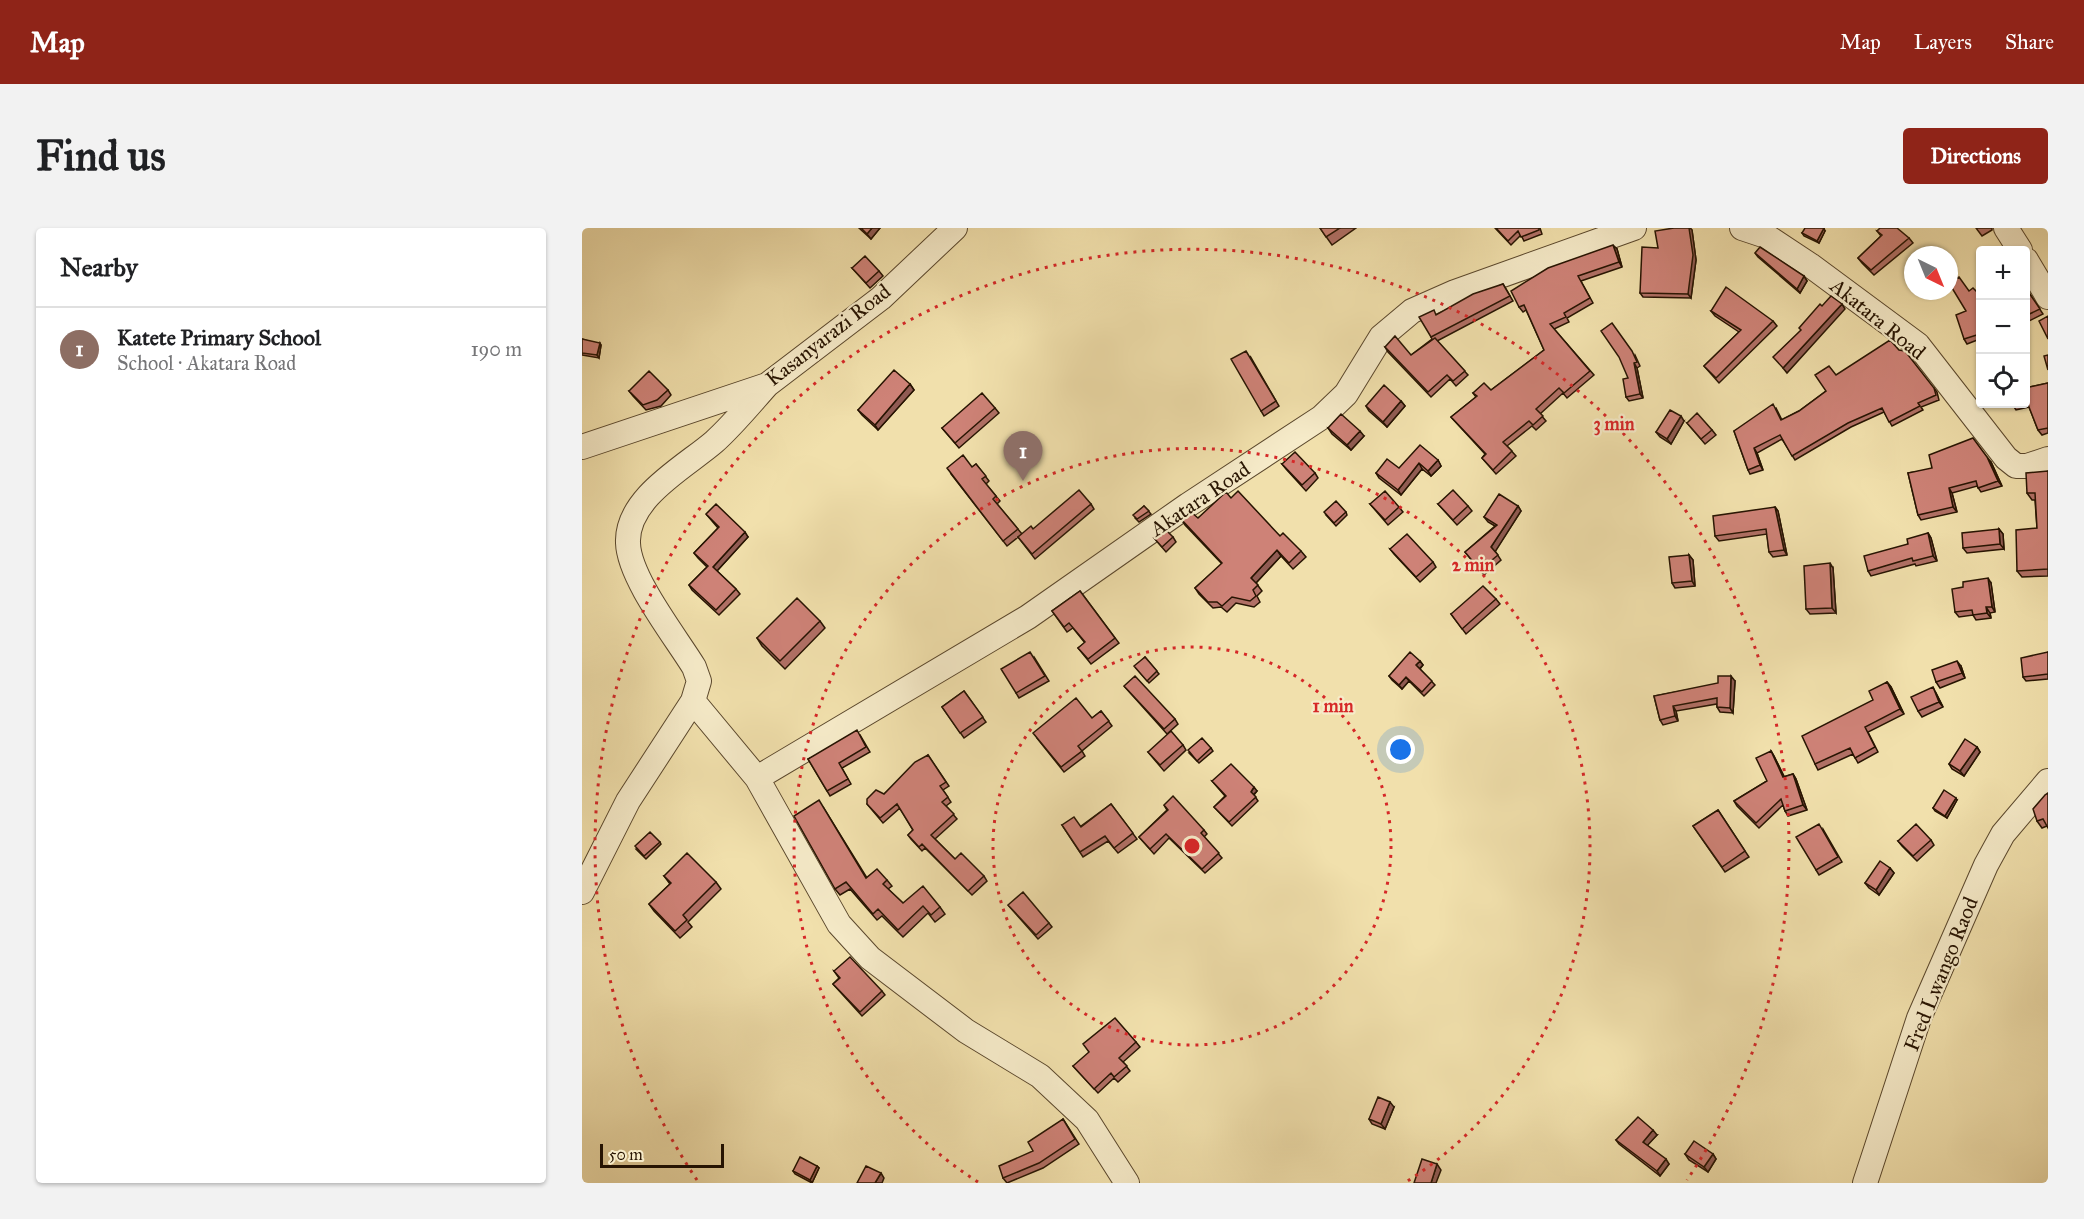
<!DOCTYPE html>
<meta charset="utf-8">
<style>
body{margin:0;font-family:"IM FELL Great Primer",serif;background:#f2f2f2;color:#202124}
.controls{position:absolute;right:18px;top:18px;display:grid;overflow:hidden;border-radius:6px;box-shadow:0 2px 4px #0004}
.controls button{width:54px;height:54px;display:grid;place-items:center;padding:0;border:0;border-bottom:2px solid #e0e0e0;background:#fff;color:#202124;font:30px sans-serif}
.compass{position:absolute;left:1322px;top:18px;width:54px;height:54px;border-radius:50%;background:#fff;box-shadow:0 2px 4px #0004;rotate:137deg}
.scale{position:absolute;left:18px;bottom:15px;width:124px;box-sizing:border-box;padding-left:6px;border:3px solid #271402;border-top:0;font-size:16px;line-height:21px;white-space:nowrap;color:#271402;-webkit-text-stroke:4px #f6ebc9;paint-order:stroke}
.you{position:absolute;left:819px;top:522px;width:21px;height:21px;margin:-15px;border:4px solid #fff;border-radius:50%;background:#1a73e8;box-shadow:0 0 0 9px #1a73e833}
.badge{display:grid;place-items:center;width:39px;height:39px;border-radius:50%;background:#8f2418;color:#fff;font-size:20px;font-weight:700}
.pin{position:absolute;translate:-50% -50px;filter:drop-shadow(0 2px 3px #0008)}
.pin::after{content:'';position:absolute;top:32px;width:21px;height:18px;background:inherit;clip-path:polygon(0 0,100% 0,50% 100%)}
.list{margin:0;padding:0;list-style:none}
h2{display:flex;justify-content:space-between;align-items:center;height:78px;margin:0;padding:0 24px;font-size:26px}
h2 small{font-size:20px;font-weight:400;color:#757577}
.list li{display:grid;grid-template-columns:39px 1fr auto;gap:18px;align-items:center;box-sizing:border-box;height:84px;padding:0 24px;border-top:2px solid #e0e0e0}
.list b{display:block;font-size:22px;white-space:nowrap}
.list p{margin:0;font-size:20px;white-space:nowrap;color:#757577}
.list em{font-size:20px;font-style:normal;color:#757577}
.icon{flex:none;width:33px;height:33px;fill:none;stroke:currentColor;stroke-width:2;stroke-linecap:round;stroke-linejoin:round}
.map{position:relative;flex:none;width:1466px;height:955px;overflow:hidden;border-radius:6px}
header{display:flex;align-items:center;gap:36px;box-sizing:border-box;height:84px;padding:0 30px;background:#8f2418;color:#fff}
header strong{font-size:28px}
nav{display:flex;gap:33px;margin-inline-start:auto;font-size:21px}
.intro{display:flex;align-items:center;justify-content:space-between;box-sizing:border-box;height:144px;padding:0 36px}
h1{margin:0;font-size:42px}
.button{padding:15px 27px;border-radius:6px;background:#8f2418;color:#fff;font-size:21px;font-weight:700}
main{display:flex;gap:36px;padding:0 36px}
aside{flex:1;background:#fff;border-radius:6px;box-shadow:0 2px 4px #0004}
.map>svg:first-child{display:block}
.lines{fill:none;stroke-linecap:round;stroke-linejoin:round}
.minor-casing{stroke:#5a472c;stroke-width:26}
.minor{stroke:#f6ebc9;stroke-width:24}
.wall{fill:#b17066;stroke:#271402;stroke-width:1.5}
.shaded-wall{fill:#905b53;stroke:#271402;stroke-width:1.5}
.building{fill:#ce8277;stroke:#271402;stroke-width:1.5}
.ring{fill:none;stroke:#d62828;stroke-width:3;stroke-dasharray:3 6}
.labels{text-anchor:middle;stroke-width:4.5;stroke-linejoin:round;paint-order:stroke}
.street-label{font-size:21px;fill:#271402;stroke:#f6ebc9}
.centre{fill:#d62828;stroke:#f6ebc9;stroke-width:3}
.ring-label{font-size:18px;text-anchor:middle;font-weight:bold;fill:#d62828;stroke:#f6ebc9;stroke-width:4.5;stroke-linejoin:round;paint-order:stroke}
</style>
<header>
<strong>Map</strong>
<nav><a>Map</a><a>Layers</a><a>Share</a></nav>
</header>
<div class="intro"><h1>Find us</h1><a class="button">Directions</a></div>
<main>
<aside>
<h2>Nearby<small></small></h2>
<ul class="list">
<li><span class="badge" style="background:#8d6e63">1</span><div><b>Katete Primary School</b><p>School · Akatara Road</p></div><em>190 m</em></li>
</ul>
</aside>
<div class="map">
<svg width="1466" height="955" viewBox="0 0 1466 955">
<rect width="100%" height="100%" fill="#f1e0ac"/>
<filter id="stains"><feTurbulence type="fractalNoise" baseFrequency=".00333" numOctaves="4"/><feColorMatrix values="0 0 0 0 .2 0 0 0 0 .09 0 0 0 0 .02 0 0 0 .5 -.17"/></filter>
<radialGradient id="worn" r=".72"><stop offset=".6" stop-color="#630" stop-opacity="0"/><stop offset="1" stop-color="#630" stop-opacity=".3"/></radialGradient>
<g class="lines">
<g class="minor-casing">
<path id="minor" d="M1160 0 1184 8 1228 37 1336 117 1424 230 1434 238H1445L1466 231
M1424 0 1438 22
M1444 32 1466 69
M0 219 185 157 299 70 373 0
M111 473 175 550 257 696 288 730 384 803 458 848 505 892 545 955
M175 550 446 389 606 277 740 189 764 166 799 109 830 83 873 64 1052 0
M0 664 46 573 111 473 117 453 112 439C93 408 47 350 46 315 44 270 103 239 132 214 151 197 168 176 185 157
M1283 955 1337 790 1404 637 1421 606 1466 553"/>
</g>
<use href="#minor" class="minor"/>
</g>
<path class="wall" d="M277 0H298L289 11Z
M738 0H774L750 17Z
M913 0H958L960 6 942 13 939 7 929 17Z
M1107 0H1108L1110 2 1114 32 1109 70 1061 69 1058 65 1076 20Z
M1394 0H1410V2L1400 8Z
M1243 3 1237 15 1222 8 1220 5Z
M1295 3 1327 10 1331 15 1292 47 1280 35 1276 30 1299 8Z
M1035 21 1040 39 999 53 1011 75 985 90 987 94 972 101 1012 147 985 170 981 165 958 186 964 193 954 202 950 198 925 218 934 228 914 246 900 230 903 226 869 189 894 169 891 165 909 162 962 122 944 82 941 84 937 79Z
M1173 25 1222 48 1225 53 1218 65 1176 29Z
M270 40 297 43 301 48 288 60Z
M921 56 931 73 855 113 886 147 874 158 868 151 849 169 806 124 803 119 829 127 850 111 849 109 855 87Z
M1443 59 1461 86 1443 95Z
M1387 63 1398 67V111L1385 116 1382 111 1384 83Z
M1129 83 1191 93 1195 98 1137 155 1122 138 1157 104 1133 88Z
M0 111 19 117 17 130 0 127Z
M1053 127 1058 138 1055 140 1061 170 1047 173 1044 169 1046 150Z
M668 128 697 178 682 188 679 183Z
M1254 147 1352 160 1355 164 1357 172 1339 179 1341 182 1310 198 1302 184 1269 199 1213 232 1200 211 1175 225 1181 242 1168 246 1166 242 1152 203 1194 180 1200 192 1217 183 1244 163Z
M1466 155V205L1460 207 1456 202 1447 179 1434 182 1430 176H1443V160Z
M328 156 332 162 296 202 280 187 276 182Z
M86 162 89 167 79 178 64 182 51 168 47 163Z
M819 173 823 178 805 199 787 183 784 178Z
M413 180 417 185 377 220 360 200Z
M1102 193 1089 216 1078 209 1074 204Z
M1105 195 1130 202 1134 207 1123 216Z
M746 200 782 208 769 222 750 206Z
M856 232 859 238 849 248 840 241 819 267 797 250 794 245Z
M1409 234 1420 258 1399 264 1395 258 1370 265 1375 284 1339 292 1336 287 1326 245Z
M394 236 407 253 404 256 418 273 415 276 440 306 425 318 369 246 390 239Z
M700 236 733 245 736 250 724 263 704 241Z
M1466 243V348L1440 349 1435 343 1455 300 1453 272H1450L1445 265Z
M649 270 698 308 719 323 724 329 711 341 699 328 674 355 680 363 675 368 678 374 672 379 654 375 645 384 639 379 631 380 617 366 613 360 640 336 603 297 599 291 616 290Z
M509 276 512 281 453 331 436 309 451 301Z
M788 276 817 279 821 284 806 297Z
M856 276 886 278 890 283 875 297Z
M562 278 569 286 557 294 553 290Z
M936 278 939 283 913 323 919 332 902 347 883 324 913 298 906 294 902 289Z
M1193 279 1196 283 1205 327 1191 329 1187 324 1185 306 1137 313 1133 308Z
M764 284 765 287 754 298 744 287Z
M124 286 166 309 135 343 154 361 158 366 137 387 110 362 107 357 125 339 116 330 112 325 136 300Z
M1417 301 1421 306 1422 321 1385 325 1381 320Z
M1346 305 1349 310 1355 333 1334 338 1333 336 1289 348 1286 343 1326 316Z
M591 309 594 314 584 324 572 310Z
M808 321 851 334 854 339 838 354 812 326Z
M1107 327 1111 332 1113 358 1093 360 1090 355Z
M1251 340 1254 385 1228 386 1224 381Z
M1409 355 1413 384 1408 385 1409 390 1394 392 1391 387 1377 389 1373 384Z
M498 363 537 415 509 436 496 420 503 415 491 400 485 404 470 383Z
M914 371 918 376 884 406 869 386Z
M238 393 243 400 203 441 180 418 175 410Z
M1466 424V451L1444 453 1441 449Z
M452 429 467 453 437 470 434 465Z
M563 429 577 446 567 455 554 440Z
M838 433 841 437 838 441 853 457 842 468 827 453 820 461 810 452 807 448Z
M1379 438 1383 450 1358 460 1354 454Z
M1153 453 1151 485 1138 484 1135 479V476L1094 483 1096 493 1081 497 1078 492 1072 468Z
M1305 454 1309 459 1322 486 1286 504 1296 524 1276 535 1271 526 1236 542 1233 536 1291 472Z
M542 458 593 491 596 496 585 506Z
M382 463 404 494 382 510 360 479Z
M1354 465 1361 479 1340 489 1336 483Z
M519 483 530 498 500 523 503 528 482 544 455 510 510 490Z
M278 507 288 524 260 540 269 556 248 568 226 531Z
M601 517 604 522 582 543 566 524Z
M1395 519 1398 524 1382 548 1370 541 1367 536Z
M629 520 631 523 617 535 607 525Z
M1189 523 1192 528 1202 549 1211 546 1214 551 1225 582 1206 588 1203 583 1201 577 1177 600 1155 578 1152 573 1185 553Z
M346 527 367 558 361 562 369 574 364 578 375 591 353 611 373 631 402 648 405 653 390 667 343 620 340 623 329 611 326 607 331 602 318 580 301 595 285 576 302 566Z
M630 553 675 563 672 567 676 573 650 598 632 579 643 568Z
M1463 567 1465 598 1460 600 1455 593Z
M1375 572 1365 590 1353 583 1351 580Z
M529 576 555 611 536 625 526 613 501 629 480 597 499 598Z
M582 577 622 602 625 606 622 609 640 630 623 645 587 610 572 626 557 609 585 582Z
M241 579 285 650 305 652 310 658 306 661 321 675 358 679 363 686 353 694 346 685 321 709 300 688 295 692 268 661 258 667 253 661Z
M1136 582 1167 629 1143 644 1111 598Z
M1241 601 1260 634 1237 647 1234 642Z
M1349 612 1352 617 1335 633 1320 618 1316 613Z
M78 614 79 616 64 631 54 621Z
M1308 640 1312 645 1297 667 1287 660 1283 655Z
M82 648 134 654 139 661 106 694 110 699 98 710 72 683 67 676 88 656Z
M426 677 467 695 470 699 456 711Z
M252 743 300 763 303 767 280 788 251 756 257 750Z
M554 814 558 819 541 834 548 843 536 854 532 850 516 865 491 838Z
M812 879 803 901 790 896 787 891Z
M481 891 497 916 461 940 425 955 421 950 451 923Z
M1075 907 1065 917 1087 936 1078 948 1037 916 1034 912Z
M1103 926H1131L1134 931 1126 944 1107 932Z
M235 938 237 940 230 955 213 946 211 943Z"/>
<path class="shaded-wall" d="M290 0H298L289 11 285 6Z
M1107 0H1108L1110 2 1114 32 1109 70 1106 66Z
M1242 0 1243 3 1237 15 1235 13Z
M1031 17 1035 21 1040 39 1037 34Z
M1222 48 1225 53 1218 65 1215 61Z
M1260 76 1263 81 1205 145 1201 140Z
M18 115 19 117 17 130 15 127Z
M1052 135 1055 140 1061 170 1058 166Z
M328 156 332 162 296 202 293 197Z
M819 173 823 178 805 199 801 194Z
M1099 188 1102 193 1089 216 1085 211Z
M778 203 782 208 769 222 765 217Z
M1172 220 1175 225 1181 242 1178 237Z
M1405 229 1409 234 1420 258 1416 253Z
M856 232 859 238 849 248 846 243Z
M837 235 840 241 819 267 816 262Z
M1367 260 1370 265 1375 284 1371 279Z
M936 278 939 283 913 324 909 319Z
M1193 279 1196 283 1205 327 1202 322Z
M1417 301 1421 306 1422 321 1418 316Z
M163 304 166 309 134 344 131 339Z
M1346 305 1349 310 1355 333 1351 328Z
M695 322 699 328 673 356 669 350Z
M1107 327 1111 332 1113 358 1110 353Z
M1248 335 1251 340 1254 385 1250 380Z
M1406 350 1409 355 1413 384 1410 379Z
M1404 379 1408 385 1409 390 1405 385Z
M838 433 841 437 837 441 834 437Z
M1375 433 1379 438 1383 450 1380 445Z
M1149 448 1153 453 1151 485 1148 480Z
M824 449 827 453 820 461 817 457Z
M1305 454 1309 459 1322 486 1318 481Z
M1351 459 1361 479 1357 474Z
M1091 478 1094 483 1096 493 1093 488Z
M1395 519 1398 524 1382 548 1378 543Z
M1189 523 1192 528 1205 554 1201 549Z
M1211 546 1214 551 1225 582 1221 577Z
M672 559 675 563 671 567 669 564Z
M1374 570 1375 572 1365 590 1363 588Z
M1308 640 1312 645 1297 667 1294 662Z
M808 874 812 879 803 901 799 896Z
M1071 902 1075 907 1064 919 1061 914Z
M1131 926 1134 931 1126 944 1122 939Z
M1084 931 1087 936 1078 948 1075 943Z
M855 936 859 942 854 955H849Z
M235 938 237 940 230 955 228 952Z
M299 945 302 950 300 955H293Z"/>
<path class="building" d="M279 0H290L285 6Z
M738 0H758L744 9Z
M914 0H957V2L939 9 936 3 926 13Z
M1092 0H1107L1111 27 1106 66 1058 65 1060 19 1076 20 1073 3Z
M1223 0H1242L1235 13 1220 5Z
M1298 0H1315L1327 10 1289 42 1276 30 1300 7 1295 3Z
M1031 17 1037 34 996 48 1008 70 982 85 984 89 968 96 1008 143 982 165 977 160 954 181 961 188 951 197 947 193 921 214 930 223 911 242 900 230 904 226 869 189 895 168 891 165 902 155 909 162 962 122 942 77 937 79 929 63 966 40Z
M1178 19 1222 48 1215 61 1173 25Z
M283 28 297 43 284 55 270 40Z
M1377 49 1387 63 1391 60 1398 67V106L1382 111 1374 87 1384 83 1367 55Z
M921 56 928 68 849 109 837 89 852 82 854 87 891 66Z
M1144 59 1191 93 1134 150 1122 138 1159 102 1129 83Z
M1443 59 1458 81 1443 88Z
M1249 68 1260 76 1201 140 1191 129 1219 102 1217 100 1238 76 1240 78Z
M1466 88V111L1457 93Z
M1030 95 1050 123 1055 134 1052 135 1058 166 1044 169 1041 151 1046 150 1037 129 1019 103Z
M813 108 829 127 853 110 883 143 871 153 865 147 846 164 803 119Z
M0 111 18 115 15 127 0 125Z
M1308 112 1317 122 1323 123 1352 160 1354 167 1336 175 1338 178 1307 194 1300 180 1266 195 1210 228 1198 207 1172 220 1178 237 1166 242 1152 203 1191 176 1199 192 1217 183 1244 163 1233 147 1247 138 1254 147Z
M664 123 694 173 679 183 649 131Z
M1466 127V142L1462 128Z
M312 142 328 156 293 197 276 182Z
M67 143 86 162 75 172 61 177 47 163Z
M1466 155V200L1456 202 1445 174H1443V160Z
M802 157 819 173 801 194 784 178Z
M400 165 413 180 373 215 360 200Z
M1088 182 1099 188 1085 211 1074 204Z
M1115 185 1130 202 1119 211 1105 195Z
M759 186 778 203 765 217 746 200Z
M1391 210 1405 229 1416 253 1396 260 1394 253 1367 260 1371 279 1336 287 1326 245 1350 240 1347 227Z
M838 217 856 232 846 243 837 235 816 262 794 245 805 231 817 240Z
M713 224 733 245 720 257 700 236Z
M381 227 390 239 394 236 404 248 400 251 414 268 411 271 436 301 421 313 365 240Z
M1466 243V341L1435 343 1434 302 1455 300 1453 265H1445L1444 245Z
M497 262 509 276 450 326 436 309 449 298 451 301Z
M871 262 886 278 871 292 856 276Z
M656 263 698 308 701 305 719 323 707 335 695 322 669 350 676 357 671 362 674 368 668 373 650 369 640 378 635 374H626L613 360 640 335 599 291 609 284 616 290 644 264 649 270Z
M803 263 817 279 803 292 788 276Z
M917 266 936 278 909 319 916 327 898 342 883 324 915 297 902 289Z
M754 273 764 284 752 295 742 284Z
M134 276 163 304 131 339 154 361 134 382 107 357 126 338 112 325 137 299 124 286Z
M562 278 567 283 555 291 551 287Z
M1193 279 1202 322 1187 324 1184 301 1133 308 1131 288Z
M1417 301 1418 316 1381 320 1380 305Z
M584 302 591 309 580 319 572 310Z
M1346 305 1351 328 1331 333 1330 330 1286 343 1282 328 1326 316 1325 311Z
M825 306 851 334 834 349 808 321Z
M1107 327 1110 353 1090 355 1087 329Z
M1248 335 1250 380 1224 381 1222 338Z
M1406 350 1410 379H1404L1405 385 1391 387 1390 382 1373 384 1370 361 1381 359V354Z
M901 358 914 371 880 401 869 386Z
M498 363 533 410 506 431 496 420 503 414 487 395 482 399 470 383Z
M215 370 238 393 198 433 175 410Z
M448 424 463 448 434 465 419 441Z
M828 424 838 433 834 437 850 453 840 464 824 449 817 457 807 448Z
M1466 424V446L1441 449 1439 430Z
M563 429 575 443 565 453 552 438Z
M1375 433 1380 445 1354 454 1350 442Z
M553 448 593 491 582 501 542 458Z
M1136 448H1149L1148 480 1135 479V470L1091 478 1093 488 1078 492 1072 468 1136 455Z
M1305 454 1318 481 1283 499 1293 519 1273 530 1268 520 1233 536 1220 508 1291 472 1287 463Z
M1351 459 1357 474 1336 483 1329 469Z
M382 463 401 489 378 505 360 479Z
M494 470 510 490 519 483 527 493 496 518 500 523 479 539 451 505Z
M275 502 284 519 257 535 266 551 245 563 226 531Z
M589 503 601 517 578 537 566 524Z
M620 510 629 520 615 533 606 522Z
M1383 511 1395 519 1378 543 1367 536Z
M1189 523 1201 549 1211 546 1221 577 1203 583 1199 571 1174 595 1152 573 1185 553 1174 530Z
M346 527 364 554 358 558 366 569 360 574 372 586 349 607 373 631 379 625 402 648 386 663 340 616 337 619 326 607 331 602 315 576 298 590 285 576V571L294 562 302 566 333 534Z
M649 536 672 559 669 564 674 569 647 594 632 579 644 568 630 553Z
M1362 562 1374 570 1363 588 1351 580Z
M1466 565V600L1461 591 1455 593 1451 581 1463 567Z
M591 568 622 602 619 605 637 625 620 641 584 606 568 621 557 609 586 582 582 577Z
M237 572 284 650 295 641 305 652 301 656 321 675 341 658 358 679 349 687 341 678 316 702 296 681 291 686 264 654 253 661 212 588Z
M529 576 551 605 532 620 523 608 498 624 480 597 492 589 499 599Z
M1136 582 1163 623 1140 639 1111 598Z
M1237 596 1256 629 1234 642 1214 609Z
M1334 596 1349 612 1331 628 1316 613Z
M68 604 78 614 62 628 53 618Z
M105 625 134 654 101 687 105 692 93 703 67 676 89 655 82 648Z
M1298 633 1308 640 1294 662 1283 655Z
M441 664 467 695 454 707 426 677Z
M268 729 300 763 278 784 251 756 258 750 252 743Z
M533 790 554 814 537 830 545 838 532 849 529 845 512 861 491 838 507 824 501 816Z
M796 869 808 874 799 896 787 891Z
M1056 889 1071 902 1061 914 1084 931 1075 943 1034 912Z
M481 891 493 911 457 935 421 950 417 938 451 923 446 914Z
M1112 913 1131 926 1122 939 1103 926Z
M218 929 235 938 228 952 211 943Z
M840 931 855 936 849 955H832Z
M284 938 299 945 293 955H275Z"/>
<g class="ring">
<circle cx="610" cy="618" r="199"/>
<path d="M396 954A398 398 0 1 1 824 954"/>
<path d="M115 952A597 597 0 1 1 1105 952"/>
</g>
<g class="labels">
<g class="street-label">
<text transform="translate(1296 91) rotate(39)" y="7">Akatara Road</text>
<text transform="translate(246 107) rotate(-38)" y="7">Kasanyarazi Road</text>
<text transform="translate(618 271) rotate(-34)" y="7">Akatara Road</text>
<text transform="translate(1359 746) rotate(-68)" y="7">Fred Lwango Raod</text>
</g>
</g>
<circle cx="610" cy="618" r="9" class="centre"/>
<g class="ring-label">
<text x="1032" y="202">3 min</text>
<text x="891" y="343">2 min</text>
<text x="751" y="484">1 min</text>
</g>
<rect width="100%" height="100%" filter="url(#stains)"/>
<rect width="100%" height="100%" fill="url(#worn)"/>
</svg>
<div class="controls">
<button>+</button>
<button>−</button>
<button><svg class="icon" aria-label="locate" viewBox="0 0 24 24"><circle cx="12" cy="12" r="6"/><path d="M12 2v4M12 18v4M2 12h4M18 12h4"/></svg></button>
</div>
<svg class="compass" viewBox="-18 -18 36 36"><path d="M0-13l5 13h-10z" fill="#e53935"/><path d="M0 13l5-13h-10z" fill="#757577"/></svg>
<div class="scale">50 m</div>
<div class="you"></div>
<div class="pin badge" style="left:441px;top:253px;background:#8d6e63">1</div>
</div>
</main>
